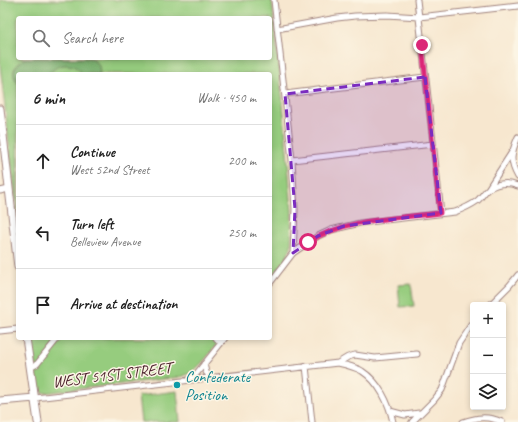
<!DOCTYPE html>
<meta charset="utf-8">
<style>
body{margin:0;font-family:Caveat,sans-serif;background:#f6f6f6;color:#222}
.controls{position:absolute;right:12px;bottom:12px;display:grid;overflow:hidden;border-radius:4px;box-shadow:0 2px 6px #0003}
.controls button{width:36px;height:36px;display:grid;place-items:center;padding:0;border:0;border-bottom:1px solid #e0e0e0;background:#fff;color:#222;font:20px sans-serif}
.stop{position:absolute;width:12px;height:12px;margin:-9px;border:3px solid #db2777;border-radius:50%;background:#fff}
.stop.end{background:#db2777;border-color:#fff;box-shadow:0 1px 4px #0008}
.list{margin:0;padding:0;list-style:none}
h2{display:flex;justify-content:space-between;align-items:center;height:52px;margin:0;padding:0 16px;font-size:17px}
h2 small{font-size:13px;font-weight:400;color:#767676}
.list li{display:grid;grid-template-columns:26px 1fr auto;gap:12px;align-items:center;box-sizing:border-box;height:72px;padding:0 16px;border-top:1px solid #e0e0e0}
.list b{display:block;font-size:15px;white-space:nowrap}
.list p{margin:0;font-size:13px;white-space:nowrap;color:#767676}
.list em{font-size:13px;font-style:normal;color:#767676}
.icon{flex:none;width:22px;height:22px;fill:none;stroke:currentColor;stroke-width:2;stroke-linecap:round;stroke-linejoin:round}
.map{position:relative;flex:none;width:518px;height:422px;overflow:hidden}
.search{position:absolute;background:#fff;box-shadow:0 2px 6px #0003;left:16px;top:16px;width:256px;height:44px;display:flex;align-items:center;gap:10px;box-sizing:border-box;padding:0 14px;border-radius:4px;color:#767676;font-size:15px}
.panel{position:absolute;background:#fff;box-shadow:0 2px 6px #0003;left:16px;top:72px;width:256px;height:268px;border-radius:4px}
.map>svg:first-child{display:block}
.green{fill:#96cc7e;stroke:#707654;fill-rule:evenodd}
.forest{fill:#78b06d;stroke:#61684c}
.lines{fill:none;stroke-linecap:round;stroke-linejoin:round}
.street-casing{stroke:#a0837d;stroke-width:7}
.secondary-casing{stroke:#a0837d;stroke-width:9}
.street{stroke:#fff;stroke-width:5}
.secondary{stroke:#fff;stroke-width:7}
.route{stroke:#db2777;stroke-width:5}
.marked{fill:#7b2cbf;fill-opacity:0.2;stroke:#7b2cbf;stroke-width:3;stroke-dasharray:8 5;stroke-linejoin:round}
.culture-dot{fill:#0f9aa8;stroke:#fcf5e5;stroke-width:1.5}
.labels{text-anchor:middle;stroke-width:3;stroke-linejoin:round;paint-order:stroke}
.street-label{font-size:16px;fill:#4a1f2b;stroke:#fcf5e5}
.culture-label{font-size:16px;fill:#0d838f;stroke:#fcf5e5;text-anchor:start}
</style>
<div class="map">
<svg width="518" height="422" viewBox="0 0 518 422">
<rect width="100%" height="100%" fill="#fcf5e5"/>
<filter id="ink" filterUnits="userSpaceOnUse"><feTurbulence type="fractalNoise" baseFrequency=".025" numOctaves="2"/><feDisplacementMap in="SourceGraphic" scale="8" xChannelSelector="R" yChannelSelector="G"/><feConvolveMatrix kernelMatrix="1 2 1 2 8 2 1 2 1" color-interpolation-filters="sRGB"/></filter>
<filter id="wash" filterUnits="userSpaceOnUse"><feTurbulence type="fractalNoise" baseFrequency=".012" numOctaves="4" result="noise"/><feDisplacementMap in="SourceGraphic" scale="16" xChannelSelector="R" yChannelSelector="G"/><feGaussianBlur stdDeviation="0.9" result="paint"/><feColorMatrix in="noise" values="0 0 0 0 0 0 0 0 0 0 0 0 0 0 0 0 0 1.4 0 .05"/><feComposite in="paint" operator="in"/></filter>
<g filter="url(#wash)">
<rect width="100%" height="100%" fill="#f7e7cf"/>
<path class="green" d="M0 0H272L284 114 292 211 291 248 285 260 270 279V74H18V221L0 65ZM18 18H270V58H18Z
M411 284 414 306 400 307 398 285Z
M31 338H222C210 352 200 371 181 377L44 393 40 391 38 388Z
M177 391 180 422H141L138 396Z"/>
<path class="forest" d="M25 58H92L99 66 100 74H82C77 65 67 63 57 67 54 69 50 73 47 74 38 76 27 74 18 74V84C9 70 15 67 25 58Z"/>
</g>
<g filter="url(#ink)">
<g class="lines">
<g class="street-casing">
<path id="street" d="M274 0 292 160 295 209 293 253
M417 0 441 213
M277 29 337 18 355 16 387 15 419 17 518 6
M285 94 425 77
M518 137C511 153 509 161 518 177
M292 160 433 144
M488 189 512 152
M0 191 9 189
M270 283 293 253 318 236 331 230 360 223 455 212C463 209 470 206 477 201 481 198 484 192 488 189 497 183 508 182 518 186
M490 305 509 286 518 275
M0 331 18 329
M216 338 221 343
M338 363C347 365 355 367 362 371 379 382 389 403 393 422
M204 364 206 372 210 377
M306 366 312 422
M30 368 37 364 58 338
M189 379 197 373 225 338
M35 398 338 363 348 357 355 355 375 358 417 354
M390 411 405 415 419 413
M412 422 434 400 442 390 459 343 473 322
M463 422C477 417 488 416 502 422"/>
</g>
<g class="secondary-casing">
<path id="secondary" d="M0 109 18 267
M26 338 38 422
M0 401 35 398"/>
</g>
<use href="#street" class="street"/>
<use href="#secondary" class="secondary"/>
</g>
</g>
<g class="lines" filter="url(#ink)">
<path class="route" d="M308 242C347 218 395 219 440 213L422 45"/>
</g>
<path class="marked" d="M425 77 441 213 344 226 318 236 293 253 295 209 285 94Z"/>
<circle class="culture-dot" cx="177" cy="385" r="4"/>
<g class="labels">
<g class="street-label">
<text transform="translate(112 374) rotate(-7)" y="6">WEST 51ST STREET</text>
</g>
<g class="culture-label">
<text x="185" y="382">Confederate<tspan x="185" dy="18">Position</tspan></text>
</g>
</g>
</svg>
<div class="controls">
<button>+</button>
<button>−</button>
<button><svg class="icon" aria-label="layers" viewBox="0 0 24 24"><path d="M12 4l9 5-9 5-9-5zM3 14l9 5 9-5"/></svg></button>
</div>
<div class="stop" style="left:308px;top:242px"></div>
<div class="stop end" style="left:422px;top:45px"></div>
<div class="search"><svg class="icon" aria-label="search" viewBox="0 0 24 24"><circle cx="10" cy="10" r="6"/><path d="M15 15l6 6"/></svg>Search here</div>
<section class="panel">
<h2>6 min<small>Walk · 450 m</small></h2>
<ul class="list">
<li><svg class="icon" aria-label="ahead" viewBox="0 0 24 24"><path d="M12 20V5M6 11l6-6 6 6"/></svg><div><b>Continue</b><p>West 52nd Street</p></div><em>200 m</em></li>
<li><svg class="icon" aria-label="left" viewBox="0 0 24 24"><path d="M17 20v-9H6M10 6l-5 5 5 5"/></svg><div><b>Turn left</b><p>Belleview Avenue</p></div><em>250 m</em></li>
<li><svg class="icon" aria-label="arrive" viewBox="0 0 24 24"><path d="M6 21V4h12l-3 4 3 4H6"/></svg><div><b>Arrive at destination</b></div></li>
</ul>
</section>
</div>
